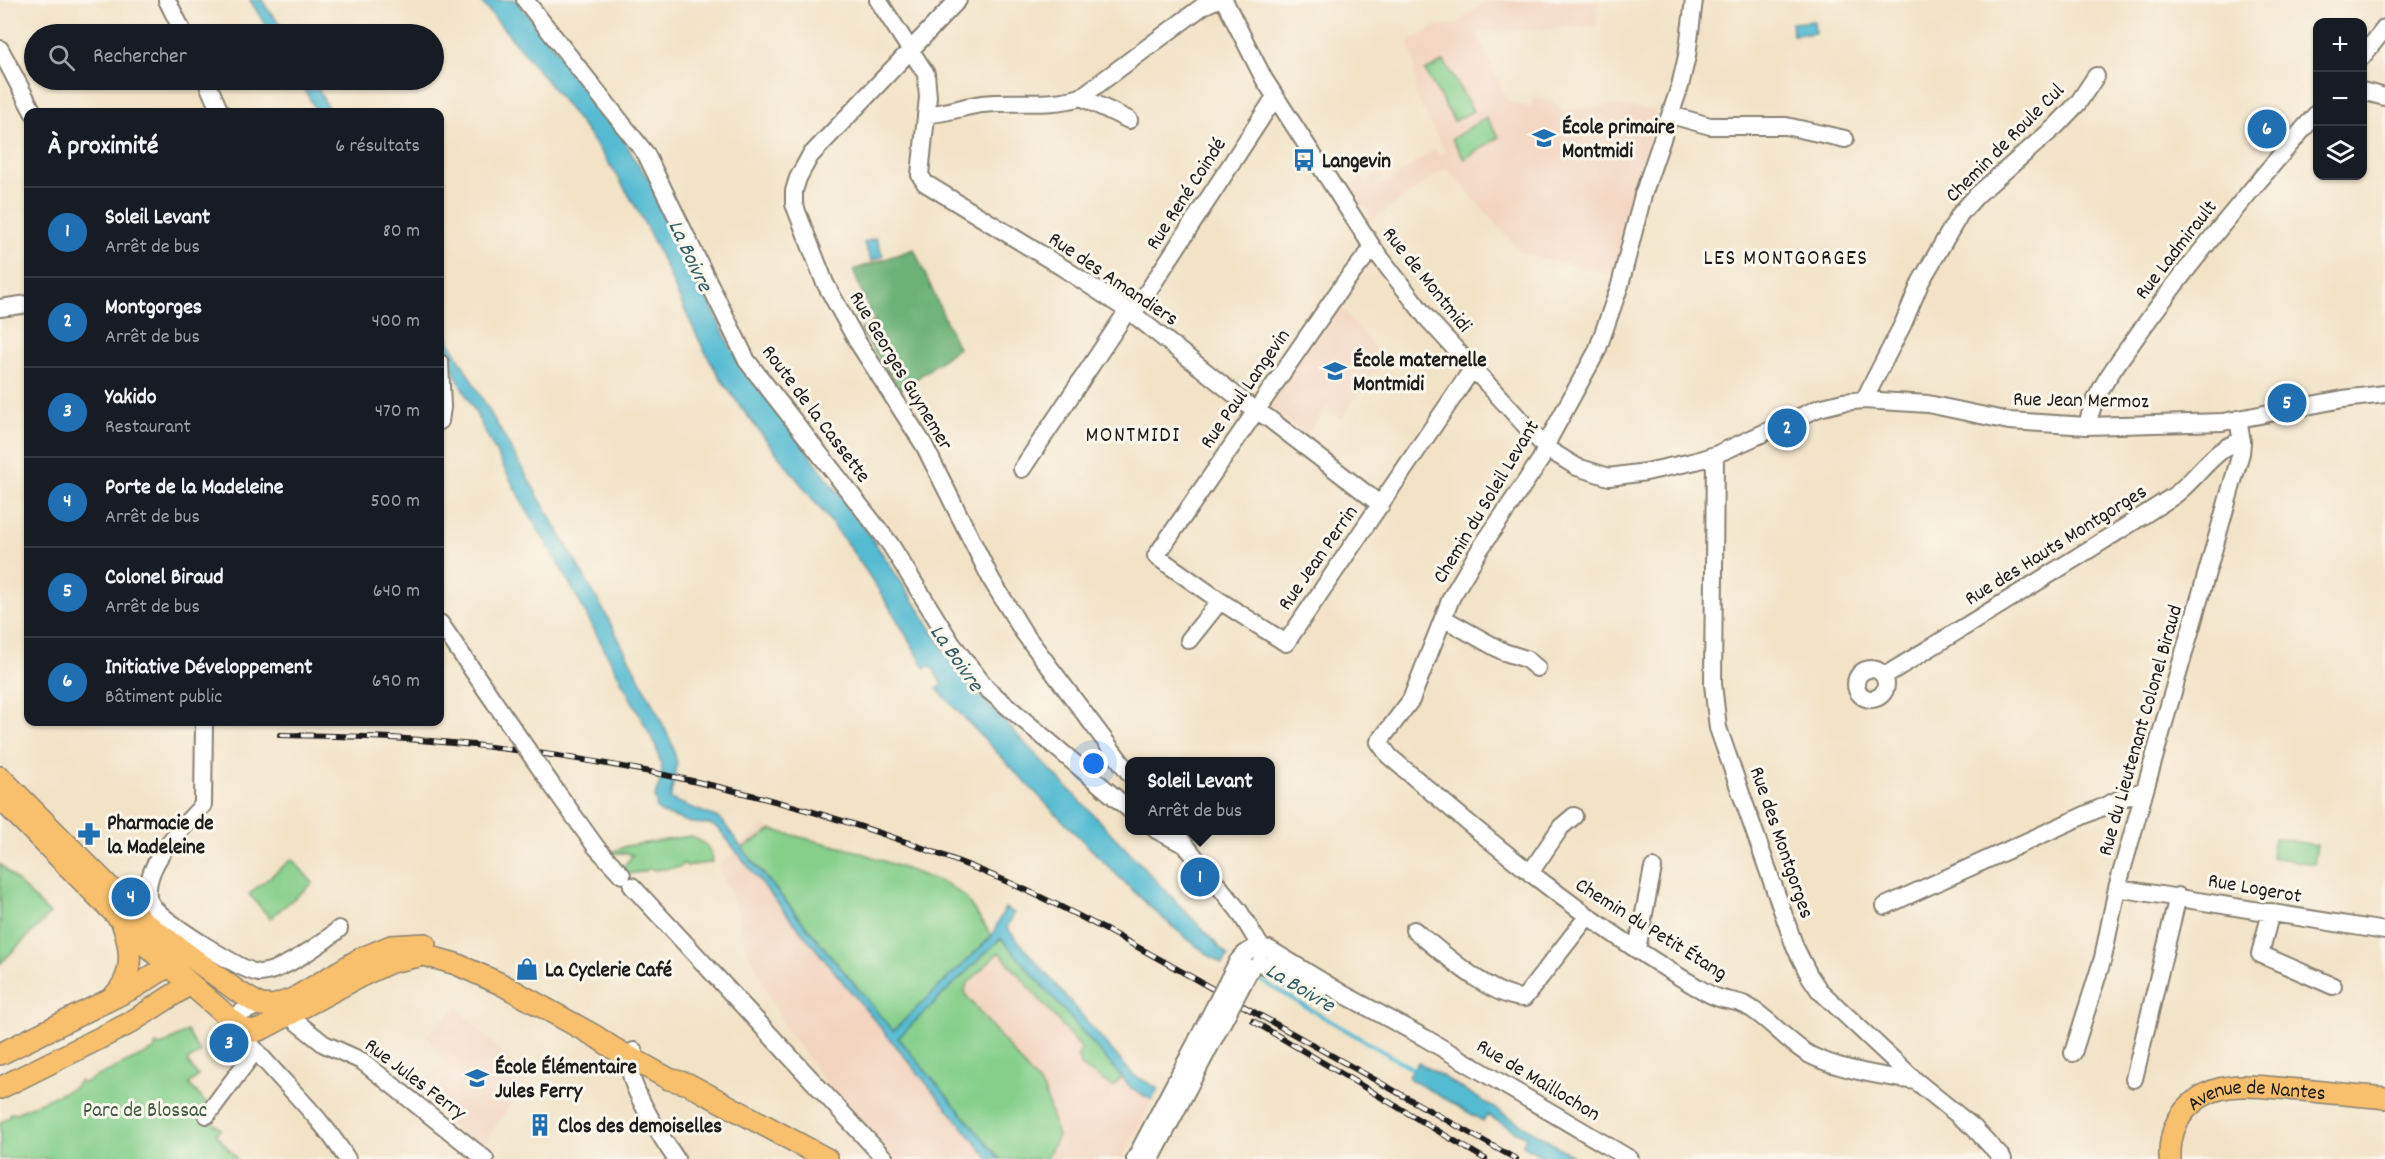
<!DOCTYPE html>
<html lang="fr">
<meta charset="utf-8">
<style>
body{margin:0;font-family:Dekko,sans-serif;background:#20242c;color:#f1f3f6}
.controls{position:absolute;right:18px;top:18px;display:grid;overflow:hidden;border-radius:12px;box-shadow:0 2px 4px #0004}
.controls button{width:54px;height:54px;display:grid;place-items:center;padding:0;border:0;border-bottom:2px solid #363941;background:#171b24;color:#f1f3f6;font:30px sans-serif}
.you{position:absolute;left:1094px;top:764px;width:21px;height:21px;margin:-15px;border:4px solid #fff;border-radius:50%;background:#1a73e8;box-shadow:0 0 0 9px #1a73e833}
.badge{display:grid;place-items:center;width:39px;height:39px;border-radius:50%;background:#1f6fb2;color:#fff;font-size:20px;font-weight:700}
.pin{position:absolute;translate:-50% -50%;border:3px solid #fff;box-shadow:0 2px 6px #0006}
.popup{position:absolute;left:1125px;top:757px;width:150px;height:78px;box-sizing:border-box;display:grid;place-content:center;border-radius:12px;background:#171b24;filter:drop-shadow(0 2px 4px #0005);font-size:20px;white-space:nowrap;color:#9ea1a6}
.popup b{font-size:22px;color:#f1f3f6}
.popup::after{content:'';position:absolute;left:50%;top:100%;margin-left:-12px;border:12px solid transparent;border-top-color:#171b24}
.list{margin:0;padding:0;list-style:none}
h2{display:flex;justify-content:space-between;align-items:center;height:78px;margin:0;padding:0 24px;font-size:26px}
h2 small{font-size:20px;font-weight:400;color:#9ea1a6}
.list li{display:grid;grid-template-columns:39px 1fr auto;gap:18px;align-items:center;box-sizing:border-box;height:90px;padding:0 24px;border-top:2px solid #363941}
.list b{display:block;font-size:22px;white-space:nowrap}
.list p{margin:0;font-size:20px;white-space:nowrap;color:#9ea1a6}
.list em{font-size:20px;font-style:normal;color:#9ea1a6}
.icon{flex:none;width:33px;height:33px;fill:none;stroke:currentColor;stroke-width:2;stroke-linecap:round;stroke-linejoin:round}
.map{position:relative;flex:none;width:2385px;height:1159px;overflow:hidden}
.search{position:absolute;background:#171b24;box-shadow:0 2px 4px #0004;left:24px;top:24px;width:420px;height:66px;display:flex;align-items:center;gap:15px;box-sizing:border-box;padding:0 21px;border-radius:33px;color:#9ea1a6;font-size:22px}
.panel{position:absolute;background:#171b24;box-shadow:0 2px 4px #0004;left:24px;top:108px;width:420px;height:618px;border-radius:12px}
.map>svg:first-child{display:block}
.built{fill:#f3d4bf}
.green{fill:#85cf8b;stroke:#507654;stroke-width:1.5}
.forest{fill:#6cb277;stroke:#44674a;stroke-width:1.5}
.water{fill:#54bbd2;stroke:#386c77;stroke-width:1.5}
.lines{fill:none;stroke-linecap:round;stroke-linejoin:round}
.stream{stroke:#54bbd2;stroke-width:4}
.minor-casing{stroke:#878072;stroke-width:20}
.major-casing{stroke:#878072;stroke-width:24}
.minor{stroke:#fff;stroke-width:16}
.major{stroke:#f8bf6c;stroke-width:21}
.rail-casing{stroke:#1c1c1c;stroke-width:6}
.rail{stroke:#fbf7ec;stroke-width:4;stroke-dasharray:11;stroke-linecap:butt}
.minor-bridge-casing{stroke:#878072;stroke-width:20;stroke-linecap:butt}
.minor-bridge{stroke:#fff;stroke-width:16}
.labels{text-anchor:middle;stroke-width:6;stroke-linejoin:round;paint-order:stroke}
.poi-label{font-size:21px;font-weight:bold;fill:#1c1c1c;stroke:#fbf7ec;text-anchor:start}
.street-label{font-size:21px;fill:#1c1c1c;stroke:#fbf7ec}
.park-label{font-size:21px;fill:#415b43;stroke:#fbf7ec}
.water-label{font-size:22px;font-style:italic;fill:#325c65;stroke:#fbf7ec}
.neighbourhood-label{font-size:22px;letter-spacing:1.5px;fill:#1c1c1c;stroke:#fbf7ec}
</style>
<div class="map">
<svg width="2385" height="1159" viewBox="0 0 2385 1159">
<rect width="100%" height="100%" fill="#fbf7ec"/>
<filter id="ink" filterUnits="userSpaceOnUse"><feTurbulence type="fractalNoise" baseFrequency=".0167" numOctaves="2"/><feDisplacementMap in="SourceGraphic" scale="12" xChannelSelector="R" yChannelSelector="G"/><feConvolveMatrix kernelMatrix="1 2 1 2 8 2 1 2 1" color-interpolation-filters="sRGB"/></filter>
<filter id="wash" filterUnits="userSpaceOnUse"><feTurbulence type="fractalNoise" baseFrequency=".008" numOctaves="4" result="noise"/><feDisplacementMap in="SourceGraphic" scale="24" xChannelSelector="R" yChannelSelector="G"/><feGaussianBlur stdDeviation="1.35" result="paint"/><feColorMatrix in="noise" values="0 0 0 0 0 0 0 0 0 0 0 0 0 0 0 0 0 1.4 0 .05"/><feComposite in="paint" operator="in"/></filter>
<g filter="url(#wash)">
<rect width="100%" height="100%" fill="#f2e3c7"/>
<path class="built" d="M1487 0H1597V26L1477 33 1508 102 1531 107 1533 97 1552 100 1563 111 1610 105 1655 110 1654 113 1658 114 1629 199 1631 200 1625 236H1623L1621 251 1612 274 1523 254 1446 168 1368 223 1366 220 1370 214 1365 206 1358 208 1346 190 1354 186 1352 182 1363 177 1366 182 1379 171 1384 178 1376 183 1378 186 1385 181 1387 183 1435 149 1439 155 1445 151 1416 97 1414 60 1408 42 1438 25H1455Z
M1339 304 1384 360 1375 374 1373 373 1364 384 1341 420 1326 408 1307 436 1272 409 1271 402Z
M764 825 772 830 856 851 928 876 947 884 965 897 992 936 1130 1086 1152 1100 1122 1159H896L860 1127 785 1028 746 948 736 905 721 874 720 865Z
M457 1007 528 1079 481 1148 415 1096 444 1060 426 1036Z"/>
<path class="green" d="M1444 61 1473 111 1454 121 1425 71Z
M1486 117 1499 137 1464 159 1452 139Z
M772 830 856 851 947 884 965 897 992 936 893 1031 742 848Z
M691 836C706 844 711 848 713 862L687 866 684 863 680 867 654 870 650 868 646 871 622 875V868L633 855 625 853 607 854 626 846Z
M2274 838 2317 845 2314 864 2271 857Z
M292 859 313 883 270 918 249 894Z
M0 864 50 914 0 964Z
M1001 938 1122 1077 1113 1087 1080 1065 1081 1061 1077 1057 1082 1049 999 952 966 985 965 994 1044 1090 1058 1136 1046 1159H1000L898 1038Z
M187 1031 200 1053 187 1061 198 1076 189 1084 207 1104 211 1121 221 1129 216 1134 237 1159H0V1123L9 1117 11 1113H16L75 1087 79 1081 83 1083 154 1050 156 1044 161 1046Z"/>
<path class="forest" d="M914 249 958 348 900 391 860 330 875 321 869 310 853 270Z"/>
<path class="water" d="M250 0H263L266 7 288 34H271Z
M480 0H516L616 125 635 160 657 191 731 348 871 537 917 606 958 673 1228 956 1222 964C1175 933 1138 896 1098 856 1043 802 990 745 937 689L942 685 931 665 925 668C902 627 878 586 850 548 810 492 763 440 723 382 689 330 670 269 640 215 598 136 536 69 480 0Z
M1814 21 1815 33 1793 35 1792 23Z
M299 80H314L330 112H317Z
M876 238 883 256 871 261 864 243Z
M440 325 604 611 659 716 672 744 677 764 670 799 721 819 746 854 893 1031 992 936 1005 908 1014 913 1007 928 1133 1075 1158 1088 1152 1100 1133 1090 1001 938 898 1038 1000 1159H989L758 879 719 829 710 824 691 823 662 813 657 809 655 797 662 776V769L656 746 565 575 523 504 452 368 447 367 440 354Z
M1418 1062 1430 1069 1578 1159H1546L1523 1145 1526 1137 1487 1115 1483 1121 1410 1079 1409 1076Z"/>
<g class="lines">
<path class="stream" d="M1253 976 1418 1072"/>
</g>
</g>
<g filter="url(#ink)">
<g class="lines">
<g class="minor-casing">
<path id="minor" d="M167 0 184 34
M525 0 646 154 747 361 890 544 952 644 987 689 1130 810
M878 0 926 74 928 97 920 175 925 183 1065 269 1133 314 1249 406 1268 418 1381 505
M958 0 810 156 798 178 794 191V204L825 283 857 341 924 445 992 581 1024 633 1130 774
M1224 0 1264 79 1373 248 1426 317 1546 448 1577 467 1609 477 1646 472 1696 461 1715 455 1819 408 1843 402 1864 400 1928 404 2009 421 2087 426 2223 422 2343 399 2385 394
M1694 0 1687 56 1680 86 1643 195 1620 285 1597 351 1550 437 1541 459 1480 549 1451 598 1411 700 1379 742 1389 756C1486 839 1584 921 1695 986 1702 990 1711 996 1719 998 1728 1001 1737 1001 1745 1005 1770 1018 1786 1042 1810 1055 1837 1069 1886 1077 1916 1081
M0 49 33 112
M2362 57 2385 28
M206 80 220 112
M2362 91 2385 97
M1081 97 1129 120
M927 114C946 114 964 106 982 104 1015 100 1049 107 1081 97L1203 6 1216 0
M1671 115 1710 126H1786L1845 139
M1373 248 1345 282 1156 556 1220 601 1286 643 1473 368
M0 308 28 304
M1133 314 1275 97
M440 363 442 407 440 421
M1864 400 1903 324 1921 281 1960 214 1977 195 2056 126 2078 103 2096 76
M2087 426C2094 390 2121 359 2141 330 2196 254 2256 183 2318 112
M1715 455 1713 684 1718 728 1795 947 1809 975 1819 990 1916 1081 1974 1128 2003 1159
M1022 469 1128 310
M1443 618 1504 652 1526 659 1537 668
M440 623 513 729
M1189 640 1220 601
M1856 684a15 15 0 1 1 30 0a15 15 0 1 1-30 0Z
M1884 676C1981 617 2077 558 2172 497 2194 483 2217 443 2242 442
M204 722 203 805C182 827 144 864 148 897 149 902 154 909 158 912 172 925 243 973 260 973 281 972 323 943 339 929
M551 784 596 847 622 875
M1156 830 1181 843
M1173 830 1239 911 1261 947
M1530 873 1561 827 1574 816
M632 886 885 1159
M2117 888 2385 931
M1885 906 2120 799 2145 790
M2271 912 2260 954 2333 986
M1414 930C1441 951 1490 997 1524 998L1587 917
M1637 949 1653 868
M1238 961C1247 950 1255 946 1269 949L1343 994 1425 1038 1630 1159
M1260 963 1320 991
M260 1005 240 1013 235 1025C270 1072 317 1110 347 1159
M289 1016 324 1044 362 1061 485 1159
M634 1051C631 1059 629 1066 631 1074 635 1096 663 1140 676 1159
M2073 1053 2103 958 2117 888 2241 453 2242 442 2238 419
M2134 1079 2178 896
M207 1115 255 1051
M1135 1159 1198 1039
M1151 1159 1211 1044"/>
</g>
<g class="major-casing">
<g id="major">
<path d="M0 777 145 923 237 991 260 1005 273 1006 293 999 360 959 391 946 425 944"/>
<path d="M0 798 150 949 242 1029 256 1031 264 1028 359 977 391 962 424 955 456 964 501 984 595 1036 613 1048 669 1079 688 1084 827 1159"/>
<path d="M112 998C135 977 132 949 122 922"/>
<path d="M0 1054 135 987 181 958"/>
<path d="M0 1088 128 1024 190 984"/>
<path id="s1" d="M2170 1159C2168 1113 2201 1085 2246 1086 2265 1086 2283 1089 2302 1090 2329 1093 2357 1095 2385 1098"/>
</g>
</g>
<use href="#minor" class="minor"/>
<use href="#major" class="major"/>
<g class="rail-casing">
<path id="rail" d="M280 735C326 736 373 736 420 740 618 756 817 801 1001 879 1089 917 1171 966 1254 1012 1342 1061 1429 1110 1516 1159
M1253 1021 1485 1159"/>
</g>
<use href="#rail" class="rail"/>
<g class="minor-bridge-casing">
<path id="minor-bridge" d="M513 729 551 784
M1198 1039 1238 961
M1211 1044 1251 968"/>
</g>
<use href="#minor-bridge" class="minor-bridge"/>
</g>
</g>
<defs>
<g id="school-bare" transform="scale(1.8)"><path d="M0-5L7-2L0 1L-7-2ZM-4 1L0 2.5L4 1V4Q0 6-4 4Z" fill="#1f6fb2" stroke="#fbf7ec" stroke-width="2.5" paint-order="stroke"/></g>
<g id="bus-bare" transform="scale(1.8)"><path d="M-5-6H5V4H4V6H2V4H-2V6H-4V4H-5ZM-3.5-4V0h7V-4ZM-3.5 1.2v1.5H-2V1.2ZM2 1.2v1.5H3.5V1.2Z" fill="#1f6fb2" stroke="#fbf7ec" stroke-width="2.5" paint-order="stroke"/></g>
<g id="pharmacy-bare" transform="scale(1.8)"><path d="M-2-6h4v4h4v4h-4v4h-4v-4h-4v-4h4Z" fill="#1f6fb2" stroke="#fbf7ec" stroke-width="2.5" paint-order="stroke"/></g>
<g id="shop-bare" transform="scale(1.8)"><path d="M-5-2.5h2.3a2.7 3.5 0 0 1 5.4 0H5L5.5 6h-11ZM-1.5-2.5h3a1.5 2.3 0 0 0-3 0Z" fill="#1f6fb2" stroke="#fbf7ec" stroke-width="2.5" paint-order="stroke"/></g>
<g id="building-bare" transform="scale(1.8)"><path d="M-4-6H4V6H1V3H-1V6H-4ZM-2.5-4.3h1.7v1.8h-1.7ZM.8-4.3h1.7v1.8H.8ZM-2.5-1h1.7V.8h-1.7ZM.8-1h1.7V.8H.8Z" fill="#1f6fb2" stroke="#fbf7ec" stroke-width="2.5" paint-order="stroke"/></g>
</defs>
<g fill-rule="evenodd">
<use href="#school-bare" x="1544" y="138"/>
<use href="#bus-bare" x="1304" y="160"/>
<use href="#school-bare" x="1335" y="371"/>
<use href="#pharmacy-bare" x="89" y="834"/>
<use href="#shop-bare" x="527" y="969"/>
<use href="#school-bare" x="477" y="1078"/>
<use href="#building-bare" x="540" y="1125"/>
</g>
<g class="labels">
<g class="poi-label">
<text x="1562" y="133">École primaire<tspan x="1562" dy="24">Montmidi</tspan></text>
<text x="1322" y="167">Langevin</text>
<text x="1353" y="366">École maternelle<tspan x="1353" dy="24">Montmidi</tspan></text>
<text x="107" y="829">Pharmacie de<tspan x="107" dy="24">la Madeleine</tspan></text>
<text x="545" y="976">La Cyclerie Café</text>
<text x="495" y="1073">École Élémentaire<tspan x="495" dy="24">Jules Ferry</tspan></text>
<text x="558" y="1132">Clos des demoiselles</text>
</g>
<g class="street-label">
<text transform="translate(2004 142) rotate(-45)" y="7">Chemin de Roule Cul</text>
<text transform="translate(1185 193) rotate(-57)" y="7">Rue René Coindé</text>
<text transform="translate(2175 249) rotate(-52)" y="7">Rue Ladmirault</text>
<text transform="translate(1114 278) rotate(34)" y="7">Rue des Amandiers</text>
<text transform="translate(1428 279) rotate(51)" y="7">Rue de Montmidi</text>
<text transform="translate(902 370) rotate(59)" y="7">Rue Georges Guynemer</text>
<text transform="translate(1244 388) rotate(-55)" y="7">Rue Paul Langevin</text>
<text transform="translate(2081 399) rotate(1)" y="7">Rue Jean Mermoz</text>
<text transform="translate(817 413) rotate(53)" y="7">Route de la Cassette</text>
<text transform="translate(1485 501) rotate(-59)" y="7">Chemin du Soleil Levant</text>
<text transform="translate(2055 544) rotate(-32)" y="7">Rue des Hauts Montgorges</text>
<text transform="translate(1317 557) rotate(-55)" y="7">Rue Jean Perrin</text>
<text transform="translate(2139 730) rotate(-74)" y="7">Rue du Lieutenant Colonel Biraud</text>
<text transform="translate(1783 842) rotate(71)" y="7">Rue des Montgorges</text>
<text transform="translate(2255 887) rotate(10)" y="7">Rue Logerot</text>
<text transform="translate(1652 928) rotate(32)" y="7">Chemin du Petit Étang</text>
<text transform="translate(416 1078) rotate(37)" y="7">Rue Jules Ferry</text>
<text transform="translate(1539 1079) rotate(31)" y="7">Rue de Maillochon</text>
<text dy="7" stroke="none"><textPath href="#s1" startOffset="129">Avenue de Nantes</textPath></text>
</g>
<g class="park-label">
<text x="145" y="1116">Parc de Blossac</text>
</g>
<g class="water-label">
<text transform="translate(692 255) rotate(65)" y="8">La Boivre</text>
<text transform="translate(958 657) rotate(55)" y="8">La Boivre</text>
<text transform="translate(1301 986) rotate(31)" y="8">La Boivre</text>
</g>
<g class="neighbourhood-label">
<text x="1786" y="264">LES MONTGORGES</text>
<text x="1133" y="441">MONTMIDI</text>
</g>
</g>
</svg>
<div class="controls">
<button>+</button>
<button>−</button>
<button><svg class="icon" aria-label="layers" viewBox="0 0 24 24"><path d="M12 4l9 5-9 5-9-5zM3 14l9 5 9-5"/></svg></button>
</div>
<div class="you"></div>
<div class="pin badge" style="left:1200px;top:877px">1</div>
<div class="popup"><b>Soleil Levant</b>Arrêt de bus</div>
<div class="pin badge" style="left:1787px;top:428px">2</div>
<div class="pin badge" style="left:229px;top:1043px">3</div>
<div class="pin badge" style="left:131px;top:897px">4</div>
<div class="pin badge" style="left:2287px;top:403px">5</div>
<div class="pin badge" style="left:2267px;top:129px">6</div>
<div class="search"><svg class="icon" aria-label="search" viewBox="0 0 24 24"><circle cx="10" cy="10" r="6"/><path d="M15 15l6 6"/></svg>Rechercher</div>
<section class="panel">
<h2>À proximité<small>6 résultats</small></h2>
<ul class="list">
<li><span class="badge">1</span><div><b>Soleil Levant</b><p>Arrêt de bus</p></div><em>80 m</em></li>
<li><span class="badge">2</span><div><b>Montgorges</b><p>Arrêt de bus</p></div><em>400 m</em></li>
<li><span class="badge">3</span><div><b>Yakido</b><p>Restaurant</p></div><em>470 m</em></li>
<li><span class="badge">4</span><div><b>Porte de la Madeleine</b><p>Arrêt de bus</p></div><em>500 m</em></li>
<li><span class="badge">5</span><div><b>Colonel Biraud</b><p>Arrêt de bus</p></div><em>640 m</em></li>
<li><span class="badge">6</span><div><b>Initiative Développement</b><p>Bâtiment public</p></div><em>690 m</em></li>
</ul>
</section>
</div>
